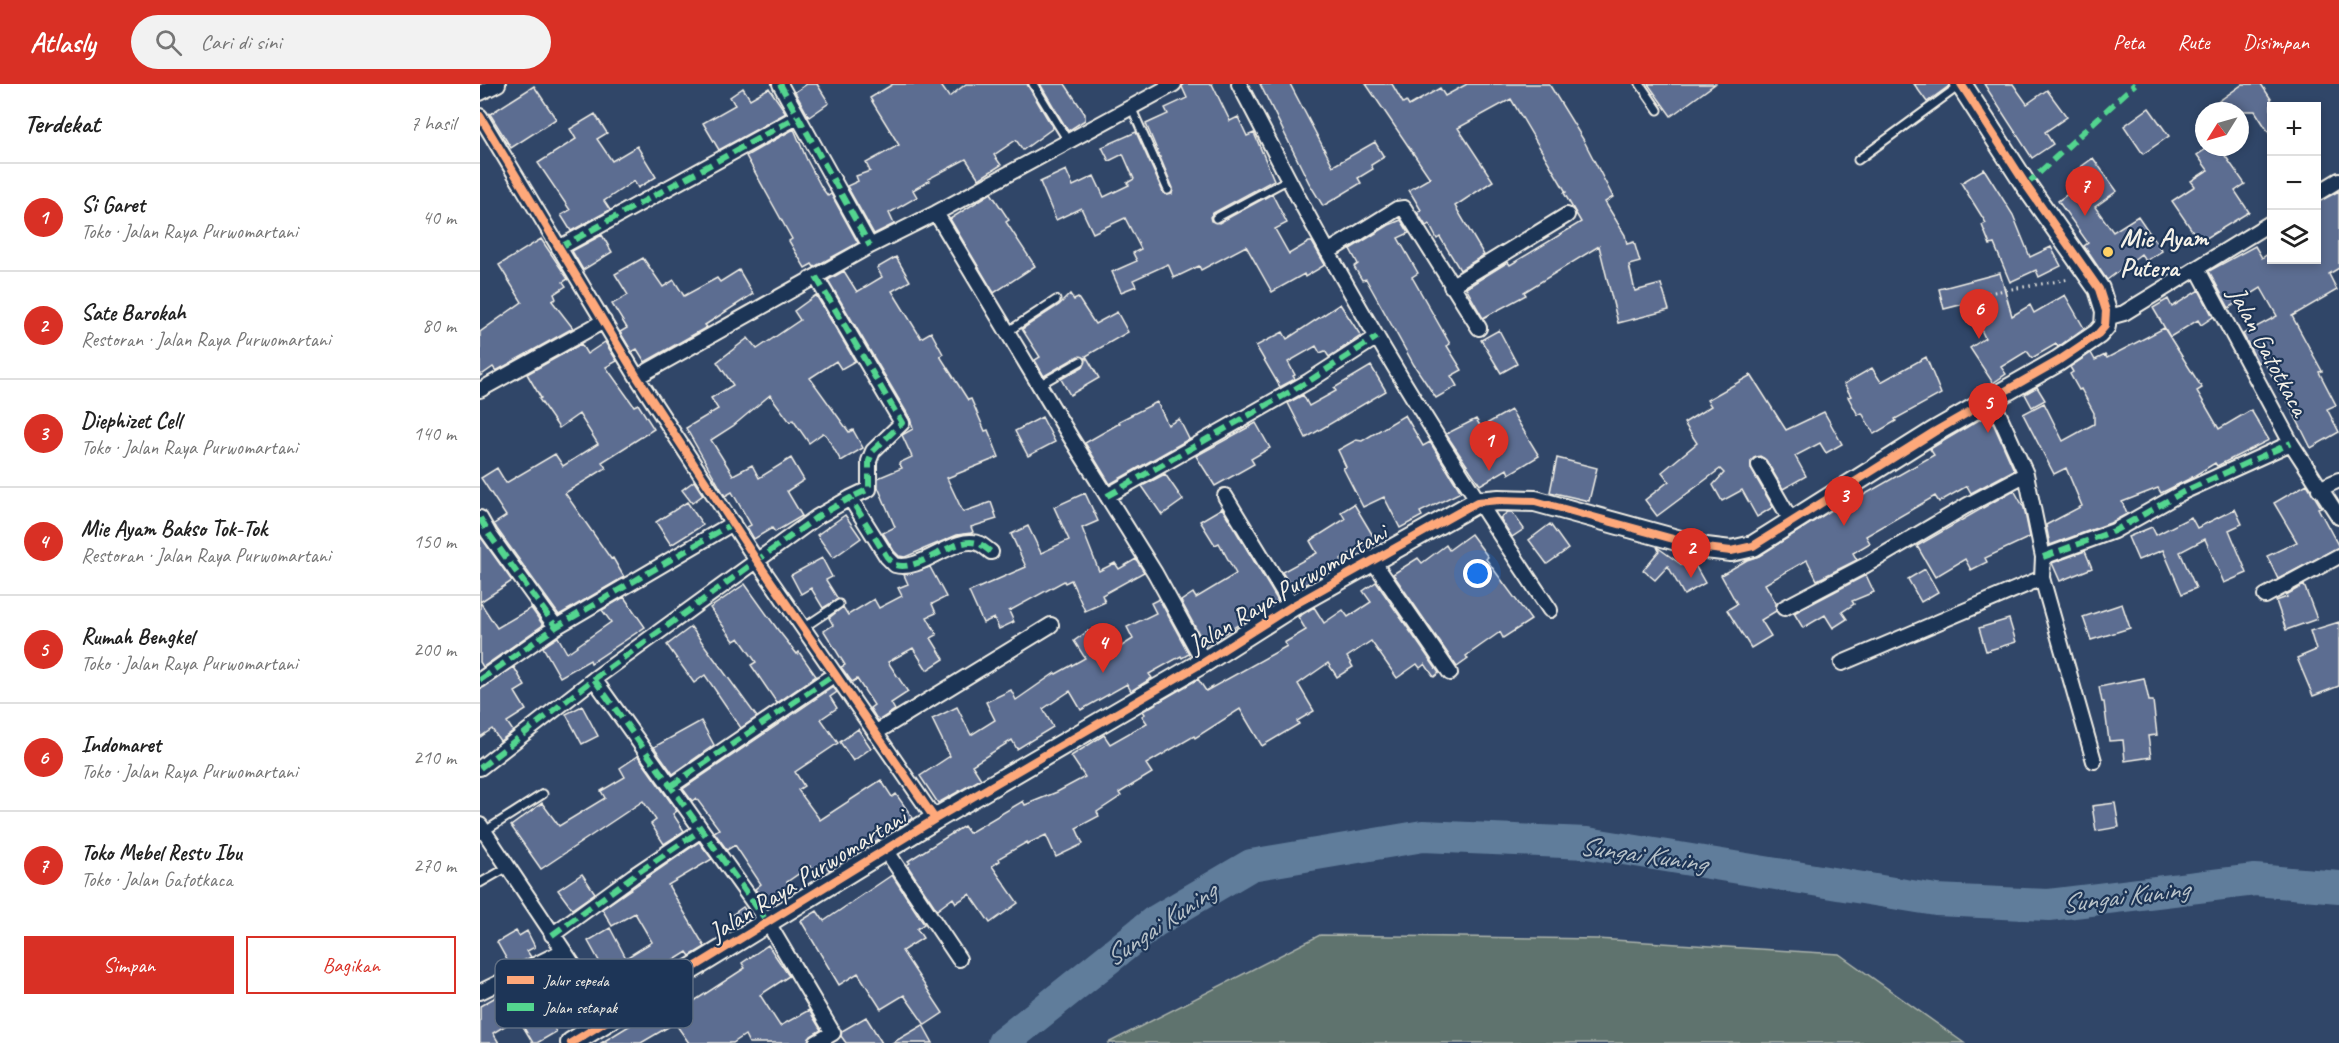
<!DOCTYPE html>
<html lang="id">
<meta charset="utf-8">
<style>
body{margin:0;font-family:Caveat,sans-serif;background:#f2f2f2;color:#222}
.controls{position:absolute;right:18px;top:18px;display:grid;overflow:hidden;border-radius:0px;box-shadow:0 3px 9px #0003}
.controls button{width:54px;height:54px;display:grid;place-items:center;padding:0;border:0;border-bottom:2px solid #e0e0e0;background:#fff;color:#222;font:30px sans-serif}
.compass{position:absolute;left:1715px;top:18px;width:54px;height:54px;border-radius:50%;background:#fff;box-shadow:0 3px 9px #0003;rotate:233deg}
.you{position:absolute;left:998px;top:490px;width:21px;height:21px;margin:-15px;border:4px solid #fff;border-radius:50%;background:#1a73e8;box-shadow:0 0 0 9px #1a73e833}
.badge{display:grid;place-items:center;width:39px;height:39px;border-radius:50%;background:#d93025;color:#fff;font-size:20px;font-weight:700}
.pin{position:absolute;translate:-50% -50px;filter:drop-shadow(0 2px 3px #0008)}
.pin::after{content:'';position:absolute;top:32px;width:21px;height:18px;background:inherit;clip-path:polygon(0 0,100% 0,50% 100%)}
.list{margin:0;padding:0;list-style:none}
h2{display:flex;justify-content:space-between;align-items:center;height:78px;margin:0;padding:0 24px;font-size:26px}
h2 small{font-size:20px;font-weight:400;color:#767676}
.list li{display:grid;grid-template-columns:39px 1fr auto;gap:18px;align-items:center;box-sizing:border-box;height:108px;padding:0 24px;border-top:2px solid #e0e0e0}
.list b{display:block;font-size:22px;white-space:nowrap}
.list p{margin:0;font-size:20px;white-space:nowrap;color:#767676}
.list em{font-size:20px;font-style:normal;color:#767676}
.actions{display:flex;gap:12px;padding:18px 24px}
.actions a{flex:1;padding:14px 0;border:2px solid #d93025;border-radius:0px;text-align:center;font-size:21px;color:#d93025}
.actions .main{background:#d93025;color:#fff}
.icon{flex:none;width:33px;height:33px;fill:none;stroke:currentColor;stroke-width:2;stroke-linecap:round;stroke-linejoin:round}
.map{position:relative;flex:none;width:1859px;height:959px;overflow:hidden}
header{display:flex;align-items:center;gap:36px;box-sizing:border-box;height:84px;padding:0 30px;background:#d93025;color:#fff}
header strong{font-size:28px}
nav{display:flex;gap:33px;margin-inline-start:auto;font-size:21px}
.search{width:420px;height:54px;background:#f2f2f2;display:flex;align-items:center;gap:15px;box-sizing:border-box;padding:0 21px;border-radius:33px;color:#767676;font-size:22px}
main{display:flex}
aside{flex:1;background:#fff}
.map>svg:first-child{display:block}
.green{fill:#5f736e;stroke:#aab2ab;stroke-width:1.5}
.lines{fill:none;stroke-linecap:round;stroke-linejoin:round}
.river{stroke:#607d9b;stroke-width:32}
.building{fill:#5b6d91;stroke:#f4f1e8;stroke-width:1.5}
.lane-casing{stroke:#f4f1e8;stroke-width:11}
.street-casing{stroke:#f4f1e8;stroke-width:18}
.secondary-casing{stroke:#f4f1e8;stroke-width:24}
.path{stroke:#f4f1e8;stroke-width:3;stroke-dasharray:1.5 4.5;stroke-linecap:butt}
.lane{stroke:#1d3557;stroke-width:7}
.street{stroke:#1d3557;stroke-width:14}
.secondary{stroke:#1d3557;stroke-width:20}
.quiet{stroke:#53d58f;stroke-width:6;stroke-dasharray:12 6;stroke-linecap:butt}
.cycleway-casing{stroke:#1d3557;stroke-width:11}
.cycleway{stroke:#fea87a;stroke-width:8}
.poi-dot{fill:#ffd166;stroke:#1d3557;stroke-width:2}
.labels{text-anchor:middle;stroke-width:4.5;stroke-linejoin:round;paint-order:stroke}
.poi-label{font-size:26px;font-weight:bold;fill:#f4f1e8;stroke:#1d3557;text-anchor:start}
.street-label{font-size:26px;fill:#f4f1e8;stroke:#1d3557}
.water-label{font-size:27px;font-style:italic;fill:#b9c3c9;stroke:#1d3557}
.key{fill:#1d3557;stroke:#5e6d82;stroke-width:1.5}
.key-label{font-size:16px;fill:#f4f1e8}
</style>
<header>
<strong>Atlasly</strong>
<div class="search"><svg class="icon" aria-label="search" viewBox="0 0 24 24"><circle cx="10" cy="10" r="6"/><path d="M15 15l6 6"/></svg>Cari di sini</div>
<nav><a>Peta</a><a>Rute</a><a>Disimpan</a></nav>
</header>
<main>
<aside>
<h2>Terdekat<small>7 hasil</small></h2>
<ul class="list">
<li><span class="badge">1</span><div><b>Si Garet</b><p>Toko · Jalan Raya Purwomartani</p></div><em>40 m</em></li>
<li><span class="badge">2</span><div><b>Sate Barokah</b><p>Restoran · Jalan Raya Purwomartani</p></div><em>80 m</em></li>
<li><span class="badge">3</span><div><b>Diephizet Cell</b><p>Toko · Jalan Raya Purwomartani</p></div><em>140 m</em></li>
<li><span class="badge">4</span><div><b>Mie Ayam Bakso Tok-Tok</b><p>Restoran · Jalan Raya Purwomartani</p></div><em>150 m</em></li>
<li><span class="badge">5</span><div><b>Rumah Bengkel</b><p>Toko · Jalan Raya Purwomartani</p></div><em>200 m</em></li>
<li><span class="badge">6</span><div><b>Indomaret</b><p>Toko · Jalan Raya Purwomartani</p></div><em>210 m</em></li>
<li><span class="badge">7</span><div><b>Toko Mebel Restu Ibu</b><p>Toko · Jalan Gatotkaca</p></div><em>270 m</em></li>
</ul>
<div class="actions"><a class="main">Simpan</a><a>Bagikan</a></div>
</aside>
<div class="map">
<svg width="1859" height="959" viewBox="0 0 1859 959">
<rect width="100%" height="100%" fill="#304668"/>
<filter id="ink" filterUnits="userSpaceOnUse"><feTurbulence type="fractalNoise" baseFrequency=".0167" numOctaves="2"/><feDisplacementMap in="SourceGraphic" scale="12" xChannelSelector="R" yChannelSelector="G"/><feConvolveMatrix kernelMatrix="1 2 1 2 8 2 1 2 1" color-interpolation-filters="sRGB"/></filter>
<g filter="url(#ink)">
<path class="green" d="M840 851 1117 855 1359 870 1484 959H628Z"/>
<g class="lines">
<path class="river" d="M523 959 674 838 771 781 943 752 1107 759 1456 816 1569 821 1775 796 1859 803"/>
</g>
<path class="building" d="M327 0H337L349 19 329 33 315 8Z
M413 0H460L469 13 486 0H547L573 44 543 66 536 56 514 71 521 81 499 95 486 75 448 95 449 97 433 106 437 113 409 129 414 140 394 150 367 102 378 97 376 92 390 87 386 79 419 61 390 14Z
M560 0H585L605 30V36L588 47Z
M703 0H732L750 37 758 33 767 52 774 49 794 96 733 129 730 133 731 137 739 139 792 110 807 139 795 145 809 170 829 158H832L845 181 825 193 824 190 792 208 766 162 721 186 719 182 694 194 688 180 653 196 656 202 641 208 632 188 657 177 653 169 661 165 645 134 613 149 601 124 576 136 560 98 586 86 593 102 614 92 624 113 649 101 647 99 654 95 643 70 629 77 622 63 656 48 683 108 687 111 692 110 693 104 666 40 688 30 685 24 707 14 702 3Z
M780 0H810L853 82 895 58 904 73 891 81 893 85 878 94 881 99 843 122 829 99Z
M886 0H912L923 19 926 17 929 22 960 4 965 12 987 0H1069L1103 55 1133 113 1125 118 1145 151 1147 160 1154 158 1160 178 1149 181 1155 207 1181 200 1189 226 1138 239 1119 162 1044 208 1046 211 1003 234 986 204 1028 178 1030 181 1101 138 1084 109 1086 108 1031 15 978 44 1013 97 975 122 1004 171 980 186 960 153 957 155 949 140 946 142 937 128 941 126 929 106 950 94Z
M1168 0H1235L1191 32Z
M1434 0H1469V2L1447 18Z
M1504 0H1533L1547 20 1567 6 1587 33 1565 48 1573 60 1552 74Z
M1763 0H1781L1791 15V52L1775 27H1725Z
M54 2 76 35 31 64 10 30Z
M263 4 270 15 289 4 306 29 239 66 223 39 255 21 250 13Z
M1669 24 1689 52 1663 70 1644 42Z
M115 30 127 49 117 55 132 77 157 62 176 93 158 104 154 97 124 117 130 126 91 147 81 131 90 126 58 79 96 55 90 45Z
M314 45 327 76 342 104 348 112 351 110 378 159 334 183 332 180 325 184 309 157 312 155 266 72Z
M1729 63H1739L1765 100 1755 107 1769 128 1720 158 1692 117 1715 102 1711 97 1728 86 1717 71Z
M1613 74 1637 107 1615 123 1633 148 1658 132 1682 167 1666 177 1661 170 1627 196 1604 162 1608 159 1578 117 1602 100 1594 88Z
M1504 85 1533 131 1550 173 1571 163 1581 182 1559 193 1556 186 1530 198 1514 160 1510 161 1502 141 1506 139 1481 99Z
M1859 107V184L1849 190 1857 206 1812 232 1842 287 1839 288 1856 321 1847 325 1859 348 1831 364 1803 308 1802 309 1783 276 1778 279 1763 250 1797 232 1781 204 1749 224 1729 187 1775 162 1782 174 1791 168V176H1836V119Z
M511 109 529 136 526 138 555 182 514 209 470 135Z
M921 136 929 149 918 154 938 189 932 193 970 260 967 262 982 286 971 292 977 302 956 314 934 281 886 195 882 196 874 183 878 180 870 165 909 141Z
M122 151 132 168 103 186 92 167Z
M61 155 88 195 83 198 86 202 74 210 76 215 72 217 93 244 16 287 13 283 0 292V248L42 218 19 181Z
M416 173 430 197 412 207 441 254 451 248 463 270 460 272 488 316 491 315 505 347 508 346 519 373 467 394 483 428 511 418 517 435 491 443 493 448 491 449 477 451 425 473 419 472 414 467 403 449 415 443 398 403V394L422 384 419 379 432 373 422 351 433 345 430 334 348 196 364 187 377 208 402 193 397 184Z
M163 174 183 203 194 196 204 212 237 194 240 198 259 186 273 210 225 241 227 243 165 278 157 265 152 268 140 248 147 244 132 220 148 211 135 190Z
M1520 189 1532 232 1550 221 1554 229 1585 211 1604 244 1578 263 1576 260 1552 274 1547 267 1521 283 1526 290 1513 299 1490 264 1505 254 1488 219 1464 225 1459 205Z
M1719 206 1733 233 1721 241 1718 236 1690 253 1673 224 1688 215 1692 223Z
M590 210 594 216 598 214 615 240 637 228 648 248 606 272 619 294 590 311 581 295 604 282 606 274 598 272 564 292 555 276 560 273 542 245 579 221Z
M336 211 375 277 361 285 356 277 330 294 369 348 373 346 383 364 361 377 346 351 343 349 329 359 313 336 310 338 290 311 253 342 231 356 253 391 272 381 279 394 311 374 324 396 307 407 322 432 295 448 292 444 274 455 267 443 271 441 252 408 245 412 206 344 238 325 231 314 253 301 237 278 268 254 277 265 320 236 314 227Z
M860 220 881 252 849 273 845 267 840 269 836 262 808 278 815 291 813 292 815 295 800 303 776 262 803 248 807 255Z
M1684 244 1722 304 1717 307 1739 345 1771 326 1789 356 1737 382 1735 379 1709 395 1681 409 1678 404 1642 418 1647 430 1630 439 1570 461 1566 441 1602 422 1586 384 1574 390 1543 330 1564 319 1583 357 1614 340V329L1601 305 1599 306 1590 290 1593 288 1590 283 1611 269 1615 276 1625 271 1627 274Z
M1019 246 1037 280 1021 289 1001 256Z
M125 258 137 277 126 283 154 322 158 320 174 345 122 378 126 384 85 409 131 475 133 474 144 493 79 531 17 445 14 440 26 432 1 394 17 384 26 399 75 370 83 382 118 360 99 330 79 344 59 315 61 314 47 290 101 260 107 270Z
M1446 273 1461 310 1415 335 1416 337 1394 350 1382 329 1378 331 1368 313 1371 312 1364 300 1392 284 1401 298Z
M891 282 906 307 826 354 808 319 823 311 829 322 856 307 854 304Z
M1271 291 1306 346 1344 328 1362 360 1346 369 1340 359 1315 372 1326 392 1303 405 1286 376 1280 372 1274 374 1271 377V385L1293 423 1277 433 1262 406 1242 417 1233 401 1244 389 1240 385 1177 432 1165 416 1189 397 1182 388 1217 359 1204 339 1231 322 1227 316Z
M1557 303 1565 316 1552 323 1545 310Z
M677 318 688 341 699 335 709 355 630 400 605 359 640 339 639 337Z
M1031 326 1059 372 1029 390 1027 385 1000 401 966 350 996 335 1001 343Z
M1509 330 1534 386 1491 409 1487 402 1459 418 1455 412 1386 452 1390 459 1373 469 1377 476 1337 496 1327 476 1285 500 1296 519V527L1281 536 1291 552 1271 564 1247 526 1257 520 1241 491 1267 476 1279 472 1366 417 1368 420 1454 371 1450 365Z
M925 331 943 362 950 358 981 408 940 428 942 432 920 444 904 413 883 423 863 384 866 383 858 366 876 356 882 357Z
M562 333 575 358 548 372 535 347Z
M776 339 790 364 771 375 774 380 735 402 716 372Z
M1077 374 1117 384 1109 417 1070 408Z
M685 390 703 416 682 431 662 402Z
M214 397 223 411 212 419 202 406Z
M1827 400 1841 423 1838 424 1859 463 1798 495 1787 472 1817 458 1794 419Z
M1534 406 1544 424 1550 453 1505 474 1507 478 1491 486 1485 475 1455 493 1437 462Z
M605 409 618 437 602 444 619 487 635 479 639 485 656 475 664 488 622 511 625 518 605 527 591 496 585 499 584 497 529 527 534 538 519 545 514 534 503 539 489 508 546 483 531 450 548 442 561 469 589 456 574 423Z
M207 418 223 441 191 461 176 438Z
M874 420 895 455 861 475 864 479 814 507 802 488 837 469 830 457 865 435 861 428Z
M742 424 798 517 725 561 701 517 713 509 716 514 756 490 739 459 735 461 720 437Z
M1755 425 1762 440 1749 446 1767 489 1744 499 1725 455 1700 468 1716 504 1702 510 1683 466 1658 476 1648 453 1672 443 1676 451 1711 433 1717 444Z
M1028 428H1032L1044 445 1032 453 1020 434Z
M365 431 381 454 353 474 337 451Z
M1070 440 1088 465 1067 480 1049 456Z
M991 450 1008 473 1006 475 1051 536 1023 554 1020 548 986 572 988 575 977 583 913 490 938 474 942 479 966 461 969 466Z
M0 452 32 497 0 518 17 544 51 524 63 541 3 583 0 578Z
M1177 463 1202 481 1212 476 1225 499 1204 511 1188 482 1175 496 1163 486 1179 467Z
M1605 467 1612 484 1580 497 1572 479Z
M342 474 352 493 346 496 358 515 343 524 331 504 321 510 311 491Z
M450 483 466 513 452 520 456 529 447 533 457 551 451 554 464 575 447 586 433 564 408 578 428 608 411 619 415 626 398 637 390 624 394 621 377 595 372 598 361 583 365 581 344 547 353 541 349 534 363 523 368 531 394 515 399 524 422 512 418 504 428 500 424 491Z
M1445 485 1458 508 1441 518 1428 495Z
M1386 491 1394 508 1372 517 1374 520 1362 528 1367 535 1353 544 1345 531 1323 544 1314 529Z
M896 498 959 589 954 593 945 580 940 584 937 580 917 594 891 557 867 573 873 583 857 593 848 579 818 600 834 627 817 637 819 640 782 662 760 625 715 654 714 652 666 680 672 689 639 709 641 712 617 728 619 732 596 744 603 760 576 773 566 751 547 760V758L519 774 520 777 512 782 538 819 510 839 490 810 476 819 473 814 457 826 427 781 430 779 428 777 484 742 489 749 543 717 545 721 577 708 605 693 591 672 624 651 630 660 667 639 662 632 665 630 663 627 718 595 726 607 807 562 804 559 826 546 818 533 834 523 844 539 863 526 868 533 891 518 883 507Z
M265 500 298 546 317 570 319 568 336 592 297 619 271 581 276 578 259 554 254 557 230 524Z
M1824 501 1837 535 1806 546 1796 517 1807 513 1806 511Z
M144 513 165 543 111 579 110 576 80 593 63 563 78 553 87 569 131 538 122 526Z
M679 515 709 570 702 574 701 572 669 590 672 594 651 607 647 600 601 626 590 607 563 625 573 643 537 665 532 656 492 681 501 695 458 719 440 692 470 672 452 635 477 623 491 651 515 636 506 618 531 606 536 616 575 589 576 590 605 574 594 557 608 547 626 572 653 555 647 543 676 529 671 519Z
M1642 520 1650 544 1611 556 1603 533Z
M1529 535 1536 558 1506 567 1499 544Z
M1859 538V602L1833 612 1817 574 1836 566 1830 547Z
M211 543 277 633 261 644 225 591 214 599 187 561Z
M34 583 45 602 35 608 46 626 27 638 33 647 20 657 12 645 0 653V605Z
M1664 594 1669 617H1673L1677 651 1668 652 1671 673 1645 677 1643 656 1629 657 1624 618H1622L1619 603Z
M353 603 357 608 350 613 357 624 341 635 358 659 315 688 324 702 318 706 340 736 401 696 412 713 416 710 433 734 349 786 345 780 333 786 330 782 307 798 311 804 287 822 275 805 281 800 255 761 247 766 234 748 239 745 216 714 212 717 203 705Z
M102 622 118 652 102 660 86 630Z
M221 637 234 661 193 690 174 663Z
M378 645 391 664 373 677 360 658Z
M158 672 197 727 193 730 204 747 184 760 171 740 176 736 163 717 61 785 31 742 62 719 79 742 125 714 121 707 145 693 140 684Z
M1635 719 1639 743 1616 747 1612 722Z
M219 758 232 775 188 801 225 863 210 872 207 868 170 891 172 895 146 911 127 882 123 884 108 857 130 844 146 874 172 858 155 829 132 842 122 825Z
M102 790 115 809 92 825 78 806Z
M412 791 444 840 437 845 443 854 422 867 463 929 445 941 424 911 401 925 378 889 359 901 321 837 337 827 344 837Z
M263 823 271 834 256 843 249 833Z
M36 847 39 852 47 847 55 863 47 867 51 873 31 883 17 858Z
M288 861 309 892 280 911 300 942 329 926 341 946 331 952 327 959H269L265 951 253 959H209L195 939 161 959H121L167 931 169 934 200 916 205 923 265 884 262 879Z
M56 890 71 912 92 898 105 918 72 940 76 948 57 959H53L38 934 13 949 19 959H0V922Z
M386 933 402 959H366L361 952 362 947Z
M443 941 453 959H412Z"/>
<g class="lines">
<g class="lane-casing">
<path id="lane" d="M553 0 588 57
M1160 0 1178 26
M651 23 688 106
M1378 76 1479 2
M736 134 809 95
M527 248 576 216
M559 301 601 277
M323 544 359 520
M5 747 63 710
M0 799 28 783"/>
</g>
<g class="street-casing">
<path id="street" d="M300 0 390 162
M759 0C787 52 813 106 842 157 912 284 989 406 1070 526
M0 9 18 0
M0 32 157 293 277 477 455 735
M1836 110 1859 96
M456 129 591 354 675 489 724 578
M79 164 317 33
M848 168 917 125 924 124 999 244
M1717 184 1811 359 1859 433
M336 193 422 339 393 367 389 377V405L370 414
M971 202 1087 131
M1626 234 1644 229 1792 138
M157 293 390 162 456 129 694 0
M0 306 124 237
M1279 381 1312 438
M1546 390 1563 473 1562 494 1614 677
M1839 405 1859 396
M627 412 829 297 897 253
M745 412 812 522
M0 434 9 450 76 543
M1563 473 1634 447 1703 408 1811 359
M893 477 970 589
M1785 512 1859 472
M1304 524 1386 481 1486 422 1546 390 1512 315
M1362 579 1562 494
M114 595 288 839 353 949 336 959
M0 596 76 543 253 439
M395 649 571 541
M0 684 114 595 337 433 370 414 407 473 415 481C441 489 475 449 500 460 504 462 508 466 511 468
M191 702 355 590
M0 741 130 936
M406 766 479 875
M72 851 153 792 221 746
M0 908 83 867"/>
</g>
<g class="secondary-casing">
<path id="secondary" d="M91 959 455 735 724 578 812 522 997 418 1019 416 1055 417 1226 464 1251 467 1273 462 1454 348 1578 277 1618 250 1625 242 1626 227 1619 205 1546 101 1481 0"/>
</g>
<path class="path" d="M1502 210 1590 195"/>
<use href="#lane" class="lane"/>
<use href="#street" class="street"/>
<use href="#secondary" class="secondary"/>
<path class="quiet" d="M300 0 390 162
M1546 101 1655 0
M79 164 317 33
M336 193 422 339 393 367 389 377V405L370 414
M627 412 829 297 897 253
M0 434 9 450 76 543
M1563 473 1634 447 1703 408 1811 359
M114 595 288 839
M0 596 76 543 253 439
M0 684 114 595 337 433 370 414 407 473 415 481C441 489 475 449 500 460 504 462 508 466 511 468
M191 702 355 590
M72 851 153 792 221 746"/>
<g class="cycleway-casing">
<path id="cycleway" d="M0 32 157 293 277 477 455 735
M91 959 455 735 724 578 812 522 997 418 1019 416 1055 417 1226 464 1251 467 1273 462 1454 348 1578 277 1618 250 1625 242 1626 227 1619 205 1546 101 1481 0"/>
</g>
<use href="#cycleway" class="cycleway"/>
</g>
</g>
<circle class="poi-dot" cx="1628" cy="168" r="6"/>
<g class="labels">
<g class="poi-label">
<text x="1640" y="162">Mie Ayam<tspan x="1640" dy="30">Putera</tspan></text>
</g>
<g class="street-label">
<text transform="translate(1789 267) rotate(62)" y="9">Jalan Gatotkaca</text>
<text transform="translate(807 504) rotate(-31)" y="9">Jalan Raya Purwomartani</text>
<text transform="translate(327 790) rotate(-32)" y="9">Jalan Raya Purwomartani</text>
</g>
<g class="water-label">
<text transform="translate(1163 770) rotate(8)" y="9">Sungai Kuning</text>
<text transform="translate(1645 812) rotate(-7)" y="9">Sungai Kuning</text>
<text transform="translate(680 840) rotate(-34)" y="9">Sungai Kuning</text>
</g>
</g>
<rect x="15" y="875" width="198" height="69" rx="9" class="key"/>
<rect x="27" y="892" width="27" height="8" fill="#fea87a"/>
<rect x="27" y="919" width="27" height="8" fill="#53d58f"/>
<g class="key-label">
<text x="64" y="902">Jalur sepeda</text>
<text x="64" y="929">Jalan setapak</text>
</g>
</svg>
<div class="controls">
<button>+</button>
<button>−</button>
<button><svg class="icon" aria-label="layers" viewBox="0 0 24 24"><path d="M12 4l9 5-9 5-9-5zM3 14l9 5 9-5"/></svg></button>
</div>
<svg class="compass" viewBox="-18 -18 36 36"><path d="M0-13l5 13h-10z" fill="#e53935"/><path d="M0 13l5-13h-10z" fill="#767676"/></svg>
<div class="you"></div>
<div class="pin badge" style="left:1009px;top:387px">1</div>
<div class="pin badge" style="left:1211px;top:494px">2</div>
<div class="pin badge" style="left:1364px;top:442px">3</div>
<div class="pin badge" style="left:623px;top:589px">4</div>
<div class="pin badge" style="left:1508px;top:349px">5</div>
<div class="pin badge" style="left:1499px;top:255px">6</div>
<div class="pin badge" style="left:1605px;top:132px">7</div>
</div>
</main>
